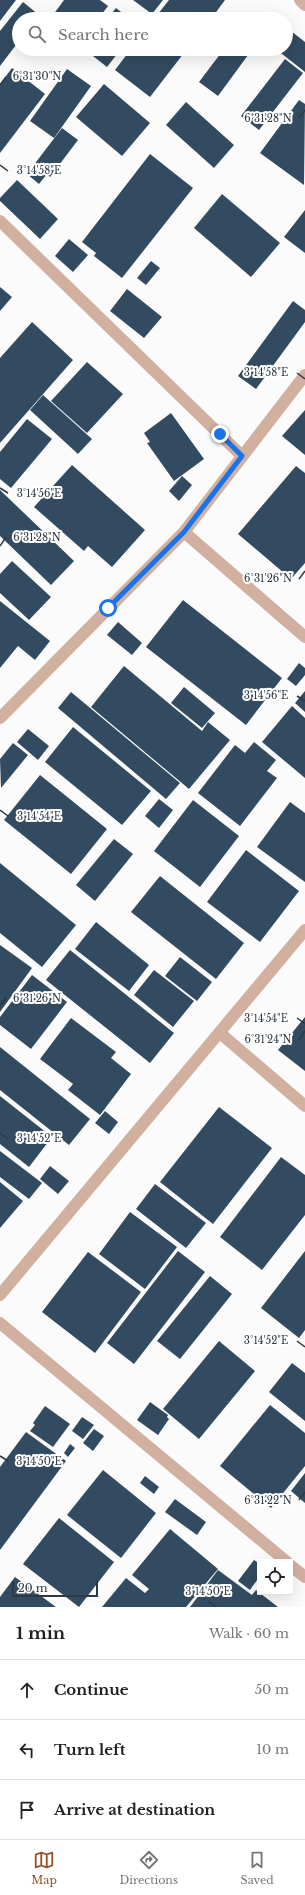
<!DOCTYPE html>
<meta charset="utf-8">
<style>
body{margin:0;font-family:"Libre Baskerville",serif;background:#f2f2f2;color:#222}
.controls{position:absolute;right:12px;bottom:12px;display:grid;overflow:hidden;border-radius:0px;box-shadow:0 4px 16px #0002}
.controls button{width:36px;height:36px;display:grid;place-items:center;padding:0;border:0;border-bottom:1px solid #e0e0e0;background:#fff;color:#222;font:20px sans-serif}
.scale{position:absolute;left:12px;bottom:10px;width:86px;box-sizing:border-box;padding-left:4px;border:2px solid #2d3842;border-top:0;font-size:11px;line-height:14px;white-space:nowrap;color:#2d3842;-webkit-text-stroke:3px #fff;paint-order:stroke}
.stop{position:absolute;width:12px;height:12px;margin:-9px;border:3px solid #1a73e8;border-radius:50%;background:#fff}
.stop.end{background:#1a73e8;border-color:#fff;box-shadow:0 1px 4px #0008}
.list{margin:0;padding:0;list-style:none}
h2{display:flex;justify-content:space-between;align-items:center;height:52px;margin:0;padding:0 16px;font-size:17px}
h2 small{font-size:13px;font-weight:400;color:#767676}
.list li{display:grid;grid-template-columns:26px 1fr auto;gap:12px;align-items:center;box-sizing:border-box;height:60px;padding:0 16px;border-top:1px solid #e0e0e0}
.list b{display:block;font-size:15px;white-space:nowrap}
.list em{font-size:13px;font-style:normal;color:#767676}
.icon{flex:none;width:22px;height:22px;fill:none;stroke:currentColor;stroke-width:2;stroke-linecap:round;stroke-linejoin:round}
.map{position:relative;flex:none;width:305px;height:1607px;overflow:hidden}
.search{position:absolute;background:#fff;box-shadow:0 4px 16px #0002;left:12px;right:12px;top:12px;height:44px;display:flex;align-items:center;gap:10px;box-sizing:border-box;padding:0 14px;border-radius:22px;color:#767676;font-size:15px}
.sheet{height:232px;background:#fff}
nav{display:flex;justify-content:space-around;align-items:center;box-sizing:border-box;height:56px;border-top:1px solid #e0e0e0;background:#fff;font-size:11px;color:#767676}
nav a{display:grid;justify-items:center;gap:2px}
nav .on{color:#965028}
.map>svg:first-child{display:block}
.building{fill:#334b60}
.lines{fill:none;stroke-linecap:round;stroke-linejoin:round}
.minor{stroke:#d1b0a0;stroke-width:12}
.route{stroke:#1a73e8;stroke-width:5}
.ticks{fill:none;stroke:#2d3842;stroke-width:1.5}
.ticks-label{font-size:10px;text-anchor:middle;fill:#2d3842;stroke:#fff;stroke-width:4;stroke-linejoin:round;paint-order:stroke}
</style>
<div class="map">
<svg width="305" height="1607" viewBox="0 0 305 1607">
<rect width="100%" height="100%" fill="#fbfbfb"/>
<path class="building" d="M0 0H16L0 21Z
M64 0H100L108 6 98 19H58L53 15Z
M133 0H163L152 14Z
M169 0H225L211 19H154Z
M23 2 39 15 36 19H19V41L0 66V31Z
M116 8 130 19H107Z
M291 31 305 42V72L277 50 286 49V38Z
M84 49H121L107 67Z
M131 49H187L150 97 115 70Z
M224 49H248L251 51 218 96 199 82Z
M285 59 303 73 259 130 241 116Z
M12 68 45 94 0 153V84Z
M67 69 91 86 54 138 30 121Z
M104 84 150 123 122 156 76 117Z
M299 100 305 104 304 185 260 153Z
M186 102 234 145 214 168 166 125Z
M62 128 78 140 50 177 47 174 39 184 27 174Z
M150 154 193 188 122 278 94 256 96 253 82 242Z
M17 180 58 219 40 239 0 201V198Z
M222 194 280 243 251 277 194 228Z
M305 210V253L284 237Z
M69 239 88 255 73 272 55 256Z
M151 261 160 268 146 285 137 278Z
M0 287 12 297 0 311Z
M127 289 162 317 144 338 110 311Z
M293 301 305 310V322L256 389 238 376Z
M32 322 73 360 0 443V358Z
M87 362 123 394 87 433 51 401Z
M43 395 92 439 78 454 30 410Z
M305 410V455L282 436Z
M171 413 204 459 174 481 147 443 150 442 144 433Z
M27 419 52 439 11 488 0 479V452Z
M72 465 145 530 112 567 88 546 84 551 34 507Z
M296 466 305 473V563L291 579 238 534Z
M182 476 192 485 179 501 169 491Z
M0 490 74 561 51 585 0 536Z
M12 561 51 597 29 620 0 593V574Z
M183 600 282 678 246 725 146 647Z
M0 601 50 641 35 660 18 646 0 668Z
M118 622 142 643 132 655 107 635Z
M299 663 305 668V675L296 686 287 679Z
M124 666 202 731 208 722 230 740 189 789 91 707Z
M184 687 215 713 202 728 171 703Z
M305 691V712L295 703Z
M71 692 180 783 166 799 58 708Z
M292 706 305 718V778L262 742Z
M73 727 151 791 122 825 45 762Z
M28 729 49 746 38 760 17 742Z
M254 742 276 760 267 771 277 778 240 826 198 793 235 745 245 753Z
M13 743 28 755 1 788 0 759Z
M40 775 107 829 71 874 4 820Z
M159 799 173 810 159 828 145 816Z
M193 800 239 836 200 887 154 851Z
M290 802 305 813V882L257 847Z
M114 839 133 854 95 901 76 885Z
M246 850 299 891 260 942 207 902Z
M0 863 76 925 42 967 0 933Z
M160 876 244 943 216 979 131 912Z
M96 922 149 965 129 991 75 949Z
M0 945 32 968 0 1012Z
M70 950 174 1033 150 1063 46 980Z
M180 957 212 982 197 1001 165 976Z
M154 970 194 1001 173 1027 134 995Z
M32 975 67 1002 31 1049 0 1025V1017Z
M305 1017V1071L278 1050Z
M71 1018 116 1052 111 1058 131 1074 100 1115 68 1090 73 1084 40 1059Z
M0 1047 90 1119 69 1145 0 1090Z
M0 1096 52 1137 29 1167 0 1144Z
M219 1107 272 1148 213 1224 160 1182Z
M105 1111 118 1122 109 1134 95 1123Z
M0 1151 42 1183 29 1199 0 1177Z
M281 1157 305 1175V1215L262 1270 220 1237Z
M50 1166 69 1181 58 1194 40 1179Z
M0 1182 23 1201 0 1228Z
M155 1184 206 1223 186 1248 136 1209Z
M130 1212 177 1247 145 1289 99 1254Z
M178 1251 205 1272 134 1364 107 1343Z
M305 1251V1330L299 1338 261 1308Z
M88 1252 141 1292 95 1353 42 1312Z
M210 1276 232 1294 180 1359 157 1341Z
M219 1341 255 1371 199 1439 163 1409Z
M292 1363 305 1373V1421L269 1392Z
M150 1402 168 1415 167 1417 169 1419 158 1435 137 1420Z
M270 1405 305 1433V1466L271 1508 220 1466Z
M45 1406 70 1424 53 1447 30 1431 35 1425 33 1423Z
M82 1417 94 1425 83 1439 72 1431Z
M94 1429 104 1436 93 1451 83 1443Z
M26 1432 66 1461 0 1550V1467Z
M70 1444 75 1448 68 1457 64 1453Z
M103 1470 156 1513 121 1558 67 1515Z
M305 1473V1503L291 1491Z
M145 1476 159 1487 154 1494 140 1483Z
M175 1499 206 1522 197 1535 165 1512Z
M59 1518 114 1562 79 1607 23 1564Z
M170 1529 218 1569 186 1607H102L126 1578 145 1593 149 1589 132 1575Z
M254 1560 260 1564V1576L250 1590 238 1581Z
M218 1570 252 1595 247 1601 256 1590 278 1607H190Z
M15 1577 56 1607H0V1597Z"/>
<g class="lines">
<path class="minor" d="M300 0 305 5
M0 221 242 456
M184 532 305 637
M0 718 184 532 305 375
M220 1033 305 1106
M0 1295 305 930
M0 1323 287 1562
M290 1565 305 1577"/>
</g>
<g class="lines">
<path class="route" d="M108 608 184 532 242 456 220 434"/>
</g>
<path class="ticks" d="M0 85 6 77M299 118 305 110M0 165 8 171M297 373 305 379M0 488 8 493M0 546 6 537M299 579 305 571M297 696 305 701M0 810 8 816M0 1006 6 998M297 1018 305 1024M299 1040 305 1031M0 1133 8 1139M297 1341 305 1347M0 1456 8 1461M299 1500 305 1492M208 1601 216 1607"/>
<g class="ticks-label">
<text x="37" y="80">6°31'30"N</text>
<text x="268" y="122">6°31'28"N</text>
<text x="39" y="174">3°14'58"E</text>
<text x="266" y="376">3°14'58"E</text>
<text x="39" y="497">3°14'56"E</text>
<text x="37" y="541">6°31'28"N</text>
<text x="268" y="582">6°31'26"N</text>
<text x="266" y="699">3°14'56"E</text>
<text x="39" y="820">3°14'54"E</text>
<text x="37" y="1002">6°31'26"N</text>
<text x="266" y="1022">3°14'54"E</text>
<text x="268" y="1043">6°31'24"N</text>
<text x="39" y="1142">3°14'52"E</text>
<text x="266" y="1344">3°14'52"E</text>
<text x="39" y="1465">3°14'50"E</text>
<text x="268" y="1504">6°31'22"N</text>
<text x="208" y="1595">3°14'50"E</text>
</g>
</svg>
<div class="controls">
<button><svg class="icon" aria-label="locate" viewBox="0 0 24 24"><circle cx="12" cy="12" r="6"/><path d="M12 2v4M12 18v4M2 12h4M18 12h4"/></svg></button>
</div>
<div class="scale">20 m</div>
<div class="stop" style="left:108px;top:608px"></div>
<div class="stop end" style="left:220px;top:434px"></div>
<div class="search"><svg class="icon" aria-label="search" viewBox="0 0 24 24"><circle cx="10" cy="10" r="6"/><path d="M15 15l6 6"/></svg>Search here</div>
</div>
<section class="sheet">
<h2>1 min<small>Walk · 60 m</small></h2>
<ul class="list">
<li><svg class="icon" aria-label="ahead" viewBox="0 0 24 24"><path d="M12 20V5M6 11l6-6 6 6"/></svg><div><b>Continue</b></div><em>50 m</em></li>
<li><svg class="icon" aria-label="left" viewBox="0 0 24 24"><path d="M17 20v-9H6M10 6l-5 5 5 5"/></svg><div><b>Turn left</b></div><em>10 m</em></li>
<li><svg class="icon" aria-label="arrive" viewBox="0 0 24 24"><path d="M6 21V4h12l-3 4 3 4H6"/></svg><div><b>Arrive at destination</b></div></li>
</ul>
</section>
<nav>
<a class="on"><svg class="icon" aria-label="map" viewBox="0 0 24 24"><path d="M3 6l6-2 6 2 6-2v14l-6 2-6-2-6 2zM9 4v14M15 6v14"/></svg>Map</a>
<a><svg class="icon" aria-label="directions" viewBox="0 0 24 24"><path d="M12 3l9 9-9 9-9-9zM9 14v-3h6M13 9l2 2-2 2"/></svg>Directions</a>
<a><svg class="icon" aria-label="saved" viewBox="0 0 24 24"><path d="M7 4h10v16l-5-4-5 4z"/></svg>Saved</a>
</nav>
